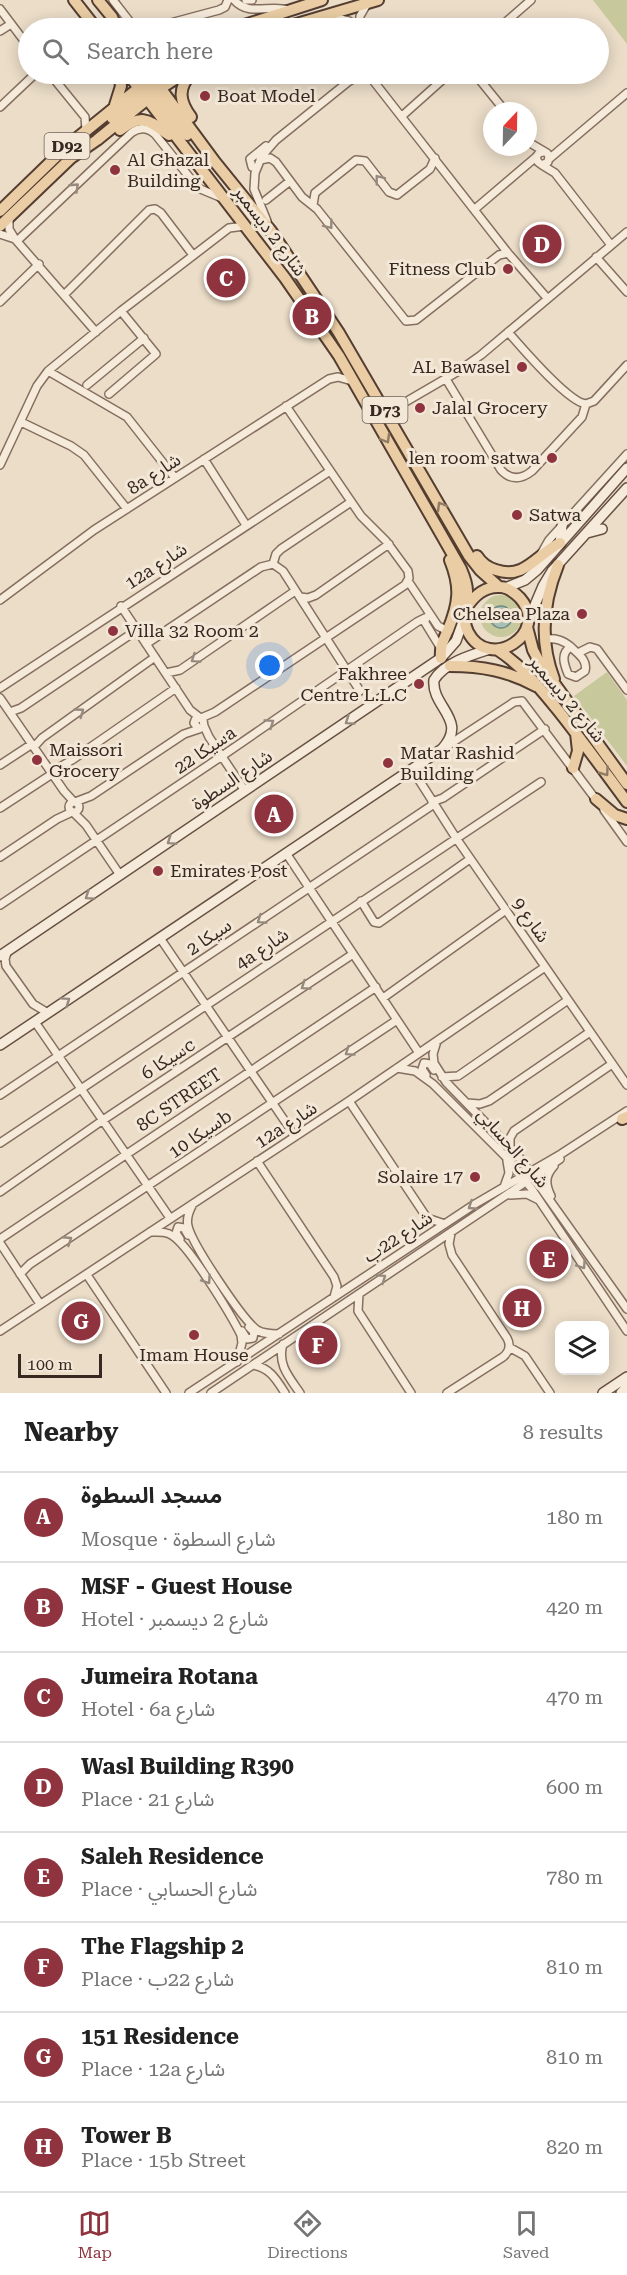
<!DOCTYPE html>
<meta charset="utf-8">
<style>
body{margin:0;font-family:"Roboto Serif","Noto Sans Arabic",serif;background:#f6f6f6;color:#222}
.controls{position:absolute;right:18px;bottom:18px;display:grid;overflow:hidden;border-radius:12px;box-shadow:0 3px 15px #0003}
.controls button{width:54px;height:54px;display:grid;place-items:center;padding:0;border:0;border-bottom:2px solid #e0e0e0;background:#fff;color:#222;font:30px sans-serif}
.compass{position:absolute;left:483px;top:102px;width:54px;height:54px;border-radius:50%;background:#fff;box-shadow:0 3px 15px #0003;rotate:22deg}
.scale{position:absolute;left:18px;bottom:15px;width:84px;box-sizing:border-box;padding-left:6px;border:3px solid #372921;border-top:0;font-size:16px;line-height:21px;white-space:nowrap;color:#372921;-webkit-text-stroke:4px #f3e8d7;paint-order:stroke}
.you{position:absolute;left:270px;top:666px;width:21px;height:21px;margin:-15px;border:4px solid #fff;border-radius:50%;background:#1a73e8;box-shadow:0 0 0 9px #1a73e833}
.badge{display:grid;place-items:center;width:39px;height:39px;border-radius:50%;background:#8f343e;color:#fff;font-size:20px;font-weight:700}
.pin{position:absolute;translate:-50% -50%;border:3px solid #fff;box-shadow:0 2px 6px #0006}
.list{margin:0;padding:0;list-style:none}
h2{display:flex;justify-content:space-between;align-items:center;height:78px;margin:0;padding:0 24px;font-size:26px}
h2 small{font-size:20px;font-weight:400;color:#767676}
.list li{display:grid;grid-template-columns:39px 1fr auto;gap:18px;align-items:center;box-sizing:border-box;height:90px;padding:0 24px;border-top:2px solid #e0e0e0}
.list b{display:block;font-size:22px;white-space:nowrap}
.list p{margin:0;font-size:20px;white-space:nowrap;color:#767676}
.list em{font-size:20px;font-style:normal;color:#767676}
.icon{flex:none;width:33px;height:33px;fill:none;stroke:currentColor;stroke-width:2;stroke-linecap:round;stroke-linejoin:round}
.map{position:relative;flex:none;width:627px;height:1393px;overflow:hidden}
.search{position:absolute;background:#fff;box-shadow:0 3px 15px #0003;left:18px;right:18px;top:18px;height:66px;display:flex;align-items:center;gap:15px;box-sizing:border-box;padding:0 21px;border-radius:33px;color:#767676;font-size:22px}
.sheet{height:798px;background:#fff}
nav{display:flex;justify-content:space-around;align-items:center;box-sizing:border-box;height:84px;border-top:2px solid #e0e0e0;background:#fff;font-size:16px;color:#767676}
nav a{display:grid;justify-items:center;gap:3px}
nav .on{color:#8f343e}
.map>svg:first-child{display:block}
.green{fill:#c8c89d}
.water{fill:#a9bfb6;stroke:#708d83;stroke-width:1.5}
.lines{fill:none;stroke-linecap:round;stroke-linejoin:round}
.street-casing{stroke:#856f5f;stroke-width:10}
.secondary-casing{stroke:#675142;stroke-width:12}
.primary-casing{stroke:#543e32;stroke-width:14}
.street{stroke:#f6ebdb;stroke-width:7}
.secondary{stroke:#f6ebdb;stroke-width:9}
.primary{stroke:#eacda4;stroke-width:10}
.oneway{stroke:#968a7e}
.oneway2{stroke:#907b62}
.poi-dot{fill:#8f343e;stroke:#f3e8d7;stroke-width:2}
.labels{text-anchor:middle;stroke-width:6;stroke-linejoin:round;paint-order:stroke}
.shield{fill:#f3e8d7;stroke:#6f6258;stroke-width:1.5}
.shield-label{font-size:16px;font-weight:bold;fill:#372921}
.poi-label{font-size:18px;fill:#372921;stroke:#f3e8d7;text-anchor:start}
.street-label{font-size:18px;fill:#372921;stroke:#f3e8d7}
</style>
<div class="map">
<svg width="627" height="1393" viewBox="0 0 627 1393">
<rect width="100%" height="100%" fill="#ebddc8"/>
<path class="green" d="M593 0H627V44Z
M480 616a21 21 0 1 1 42 0a21 21 0 1 1-42 0Z
M607 672 627 700V766L574 696Z"/>
<path class="water" d="M490 617a11 11 0 1 1 22 0a11 11 0 1 1-22 0Z"/>
<g class="lines">
<g class="street-casing">
<path id="street" d="M113 0 130 22 142 28
M234 0C249 17 269 4 289 10
M246 0H252
M0 9 28 46
M328 16 349 21 359 28
M152 28 219 10 225 7 228 0
M359 28 360 16 367 4
M499 28 531 0
M0 31 11 24
M50 74 85 117 86 130
M368 74 508 253 547 298
M475 74 505 111
M0 107 35 74
M402 116 449 74
M530 143 547 153 549 156 548 162 542 165 538 162 536 157 539 153 543 152
M549 159 627 93
M260 160 270 158 276 162 302 197 317 209 406 321 416 320 499 255 508 253
M542 165 555 173 611 245
M256 168 252 167 250 159 266 146
M266 200 290 181
M313 205 315 193 356 160 365 161 389 192 397 195 430 169 435 158
M475 209 536 157
M9 217V229L15 239 96 332
M267 221 254 189 255 173 262 156 276 140 348 82 362 74
M0 234 15 239
M17 241 131 133C139 127 147 127 155 134L198 188 222 198
M596 257 627 292
M65 294 149 210 155 209 161 213 193 255
M0 302 39 264
M508 332C522 348 568 402 586 404
M48 371 127 417 175 478
M446 379 501 470C510 480 521 480 532 471L582 417 586 404
M87 385 144 338
M109 394 156 354 121 311
M586 404 594 401 627 365
M383 405 393 406 402 404 457 372 481 355 627 232
M21 422 71 446 84 455 127 509
M204 459 246 525
M0 465 37 386 48 371 121 311 229 228 245 226
M541 554 549 540 627 454
M273 564 276 554 281 549 351 502
M408 581 438 626 448 631
M300 597 308 598 316 595 389 544
M0 600 94 530 329 379 338 377 352 381
M121 606 190 710 203 720 204 726 199 729 194 723 195 720 199 718
M428 616 424 621 440 647
M545 639C556 638 563 640 571 647 578 654 588 660 585 671L576 677 568 674C564 664 560 653 571 647
M146 644 261 567 273 564 283 571 360 691
M578 653 590 647 597 649 627 690
M166 673 180 670 295 591
M0 688 330 471
M0 698 64 791 74 802
M10 712 21 708 137 630
M201 718 215 712 405 585 409 578 408 571 386 541 361 516 286 406
M204 726 209 737 245 791
M447 746 514 702 522 701 597 801
M34 747 42 738 155 657
M0 765 32 744
M412 769 456 838 627 1085
M50 770 58 768 72 760 176 688
M75 802 91 796 184 734 199 729
M432 802 443 798 545 729
M69 807a5 5 0 1 1 10 0a5 5 0 1 1-10 0Z
M0 808 52 774
M604 810 627 842
M73 812 86 825 120 875
M286 853 419 1053
M0 857 57 819 72 812
M361 901 374 922 379 923 470 859
M0 905 222 756 417 622 425 618
M160 938 295 1136
M8 950 5 959 6 966 33 1004 48 1013
M383 998 506 910
M35 1022 170 1218
M437 1041 433 1054 434 1063 446 1082 519 1157 627 1309
M397 1068 415 1071 433 1084 505 1156 531 1188 627 1331
M426 1075 422 1069 424 1063 430 1064 434 1070
M442 1077 458 1076 568 1000
M0 1095 434 804
M349 1101 427 1218 445 1224
M467 1103 480 1104 489 1101 590 1032
M0 1143 541 782
M510 1146V1138L514 1131 612 1064
M257 1161 334 1277 337 1286 334 1297
M504 1187 509 1173 507 1161
M0 1192 103 1120 353 954
M510 1195 527 1194 537 1199
M551 1196C545 1184 545 1176 554 1166
M193 1204C189 1211 186 1218 188 1226 192 1244 242 1319 257 1330 263 1334 271 1334 279 1334
M150 1232C159 1232 166 1231 173 1236 190 1247 231 1315 241 1335L242 1343 237 1362
M0 1239 376 987
M180 1239 176 1233 178 1227 184 1228 188 1235
M0 1243 40 1304
M20 1274 30 1264 397 1020
M87 1275 166 1393
M359 1294 358 1311 411 1393
M0 1331 349 1101 545 967
M242 1331 247 1339 253 1338 254 1332 249 1327
M283 1344C277 1364 289 1377 300 1393
M509 1347 525 1356 550 1393
M253 1365C270 1368 276 1379 285 1393
M189 1393 475 1204 561 1154 627 1111
M211 1393 560 1159
M447 1393 503 1357C509 1352 511 1345 507 1338L452 1255 449 1244 451 1233"/>
</g>
<g class="secondary-casing">
<path id="secondary" d="M587 533 602 529
M560 543 562 526
M505 588 525 580 537 570 627 468
M529 619 543 586 552 571 627 488
M0 956 441 658 456 641 464 619
M0 1045 442 749C469 720 431 707 434 680 444 663 471 655 490 649
M603 1393 627 1377
M621 1393 627 1387"/>
</g>
<g class="primary-casing">
<path id="primary" d="M74 0 96 28
M98 0 112 17 117 28
M235 28 322 0
M283 28 378 0
M128 74 285 278 339 356 461 569C464 576 467 583 467 591 468 605 461 619 468 632 489 673 551 633 520 598 515 593 507 587 500 587 484 586 474 596 466 608
M150 74 215 162 271 231 339 333 469 556 480 570 499 587
M191 74C177 89 180 102 191 117
M152 88 168 74
M149 90 161 102 187 135
M115 105 121 86 119 74
M112 118 143 93 147 87
M120 130C143 113 148 120 169 135
M0 211 66 147 156 74
M0 226 71 158 97 140 161 88 183 74
M477 556C482 564 488 568 496 570 525 580 537 554 560 543
M527 627 533 650 541 665 627 784
M498 650C522 666 538 686 557 709 581 739 604 771 627 802
M441 658C440 646 443 641 448 630 459 603 461 587 450 560
M450 666C482 666 508 671 536 686
M554 679C539 640 543 602 558 565
M573 768 578 751 576 733
M596 799 615 815 627 819
M622 1119 627 1117"/>
</g>
<use href="#street" class="street"/>
<use href="#secondary" class="secondary"/>
<use href="#primary" class="primary"/>
</g>
<defs><path id="oneway-chevron" d="M-2-3.5L2.5 0L-2 3.5" fill="none" stroke-width="1.6" stroke-linecap="round" stroke-linejoin="round" transform="scale(1.5)"/></defs>
<g class="oneway">
<use href="#oneway-chevron" transform="translate(379 179) rotate(-128)"/>
<use href="#oneway-chevron" transform="translate(75 187) rotate(-43)"/>
<use href="#oneway-chevron" transform="translate(329 225) rotate(52)"/>
<use href="#oneway-chevron" transform="translate(195 659) rotate(146)"/>
<use href="#oneway-chevron" transform="translate(80 712) rotate(-36)"/>
<use href="#oneway-chevron" transform="translate(349 721) rotate(146)"/>
<use href="#oneway-chevron" transform="translate(270 723) rotate(-34)"/>
<use href="#oneway-chevron" transform="translate(171 841) rotate(146)"/>
<use href="#oneway-chevron" transform="translate(89 896) rotate(146)"/>
<use href="#oneway-chevron" transform="translate(261 920) rotate(146)"/>
<use href="#oneway-chevron" transform="translate(305 986) rotate(146)"/>
<use href="#oneway-chevron" transform="translate(66 1001) rotate(-34)"/>
<use href="#oneway-chevron" transform="translate(349 1052) rotate(146)"/>
<use href="#oneway-chevron" transform="translate(472 1206) rotate(147)"/>
<use href="#oneway-chevron" transform="translate(68 1240) rotate(-33)"/>
<use href="#oneway-chevron" transform="translate(582 1265) rotate(56)"/>
<use href="#oneway-chevron" transform="translate(382 1278) rotate(-34)"/>
<use href="#oneway-chevron" transform="translate(207 1280) rotate(56)"/>
</g>
<g class="oneway2">
<use href="#oneway-chevron" transform="translate(386 439) rotate(60)"/>
<use href="#oneway-chevron" transform="translate(441 506) rotate(-120)"/>
<use href="#oneway-chevron" transform="translate(605 772) rotate(54)"/>
</g>
<g class="poi-dot">
<circle cx="205" cy="96" r="6"/>
<circle cx="115" cy="170" r="6"/>
<circle cx="508" cy="269" r="6"/>
<circle cx="522" cy="367" r="6"/>
<circle cx="420" cy="408" r="6"/>
<circle cx="552" cy="458" r="6"/>
<circle cx="517" cy="515" r="6"/>
<circle cx="582" cy="614" r="6"/>
<circle cx="113" cy="631" r="6"/>
<circle cx="419" cy="684" r="6"/>
<circle cx="37" cy="760" r="6"/>
<circle cx="388" cy="763" r="6"/>
<circle cx="158" cy="871" r="6"/>
<circle cx="475" cy="1177" r="6"/>
<circle cx="194" cy="1335" r="6"/>
</g>
<g class="labels">
<g class="shield">
<rect x="44.5" y="133" width="45" height="26" rx="4.5"/>
<rect x="362.5" y="397" width="45" height="26" rx="4.5"/>
</g>
<g class="shield-label">
<text x="67" y="152">D92</text>
<text x="385" y="416">D73</text>
</g>
<g class="poi-label">
<text x="217" y="102">Boat Model</text>
<text x="127" y="166">Al Ghazal<tspan x="127" dy="21">Building</tspan></text>
<text x="496" y="275" text-anchor="end">Fitness Club</text>
<text x="510" y="373" text-anchor="end">AL Bawasel</text>
<text x="432" y="414">Jalal Grocery</text>
<text x="540" y="464" text-anchor="end">len room satwa</text>
<text x="529" y="521">Satwa</text>
<text x="570" y="620" text-anchor="end">Chelsea Plaza</text>
<text x="125" y="637">Villa 32 Room 2</text>
<text x="407" y="680" text-anchor="end">Fakhree<tspan x="407" dy="21">Centre L.L.C</tspan></text>
<text x="49" y="756">Maissori<tspan x="49" dy="21">Grocery</tspan></text>
<text x="400" y="759">Matar Rashid<tspan x="400" dy="21">Building</tspan></text>
<text x="170" y="877">Emirates Post</text>
<text x="463" y="1183" text-anchor="end">Solaire 17</text>
<text x="194" y="1361" text-anchor="middle">Imam House</text>
</g>
<g class="street-label">
<text transform="translate(270 231) rotate(53)" y="6">شارع 2 ديسمبر</text>
<text transform="translate(154 474) rotate(-33)" y="6">8a شارع</text>
<text transform="translate(156 566) rotate(-33)" y="6">12a شارع</text>
<text transform="translate(567 699) rotate(50)" y="6">شارع 2 ديسمبر</text>
<text transform="translate(205 750) rotate(-34)" y="6">سيكا 22a</text>
<text transform="translate(232 780) rotate(-34)" y="6">شارع السطوة</text>
<text transform="translate(531 920) rotate(55)" y="6">شارع 9</text>
<text transform="translate(209 937) rotate(-34)" y="6">سيكا 2</text>
<text transform="translate(262 949) rotate(-34)" y="6">4a شارع</text>
<text transform="translate(168 1059) rotate(-33)" y="6">سيكا 6c</text>
<text transform="translate(179 1100) rotate(-34)" y="6">8C STREET</text>
<text transform="translate(286 1125) rotate(-33)" y="6">12a شارع</text>
<text transform="translate(200 1134) rotate(-34)" y="6">سيكا 10b</text>
<text transform="translate(513 1148) rotate(49)" y="6">شارع الحسابي</text>
<text transform="translate(398 1237) rotate(-33)" y="6">شارع 22ب</text>
</g>
</g>
</svg>
<div class="controls">
<button><svg class="icon" aria-label="layers" viewBox="0 0 24 24"><path d="M12 4l9 5-9 5-9-5zM3 14l9 5 9-5"/></svg></button>
</div>
<svg class="compass" viewBox="-18 -18 36 36"><path d="M0-13l5 13h-10z" fill="#e53935"/><path d="M0 13l5-13h-10z" fill="#767676"/></svg>
<div class="scale">100 m</div>
<div class="you"></div>
<div class="pin badge" style="left:274px;top:814px">A</div>
<div class="pin badge" style="left:312px;top:316px">B</div>
<div class="pin badge" style="left:226px;top:278px">C</div>
<div class="pin badge" style="left:542px;top:244px">D</div>
<div class="pin badge" style="left:549px;top:1259px">E</div>
<div class="pin badge" style="left:318px;top:1345px">F</div>
<div class="pin badge" style="left:81px;top:1321px">G</div>
<div class="pin badge" style="left:522px;top:1308px">H</div>
<div class="search"><svg class="icon" aria-label="search" viewBox="0 0 24 24"><circle cx="10" cy="10" r="6"/><path d="M15 15l6 6"/></svg>Search here</div>
</div>
<section class="sheet">
<h2>Nearby<small>8 results</small></h2>
<ul class="list">
<li><span class="badge">A</span><div><b>مسجد السطوة</b><p>Mosque · شارع السطوة</p></div><em>180 m</em></li>
<li><span class="badge">B</span><div><b>MSF - Guest House</b><p>Hotel · شارع 2 ديسمبر</p></div><em>420 m</em></li>
<li><span class="badge">C</span><div><b>Jumeira Rotana</b><p>Hotel · 6a شارع</p></div><em>470 m</em></li>
<li><span class="badge">D</span><div><b>Wasl Building R390</b><p>Place · شارع 21</p></div><em>600 m</em></li>
<li><span class="badge">E</span><div><b>Saleh Residence</b><p>Place · شارع الحسابي</p></div><em>780 m</em></li>
<li><span class="badge">F</span><div><b>The Flagship 2</b><p>Place · شارع 22ب</p></div><em>810 m</em></li>
<li><span class="badge">G</span><div><b>151 Residence</b><p>Place · 12a شارع</p></div><em>810 m</em></li>
<li><span class="badge">H</span><div><b>Tower B</b><p>Place · 15b Street</p></div><em>820 m</em></li>
</ul>
</section>
<nav>
<a class="on"><svg class="icon" aria-label="map" viewBox="0 0 24 24"><path d="M3 6l6-2 6 2 6-2v14l-6 2-6-2-6 2zM9 4v14M15 6v14"/></svg>Map</a>
<a><svg class="icon" aria-label="directions" viewBox="0 0 24 24"><path d="M12 3l9 9-9 9-9-9zM9 14v-3h6M13 9l2 2-2 2"/></svg>Directions</a>
<a><svg class="icon" aria-label="saved" viewBox="0 0 24 24"><path d="M7 4h10v16l-5-4-5 4z"/></svg>Saved</a>
</nav>
